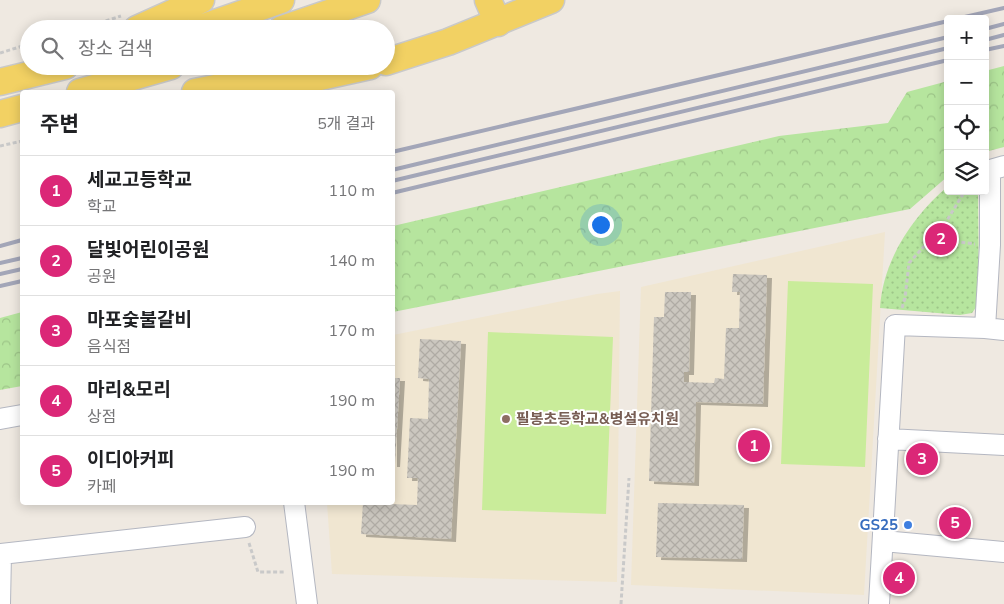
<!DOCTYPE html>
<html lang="ko">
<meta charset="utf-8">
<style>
body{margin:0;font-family:"Nunito Sans","Noto Sans KR",sans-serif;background:#f6f6f6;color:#202124}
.controls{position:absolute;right:15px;top:15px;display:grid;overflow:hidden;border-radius:5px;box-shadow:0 2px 12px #0003}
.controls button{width:45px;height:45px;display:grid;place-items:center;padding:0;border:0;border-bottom:1px solid #e0e0e0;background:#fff;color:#202124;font:25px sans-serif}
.you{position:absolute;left:600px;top:224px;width:18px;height:18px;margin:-12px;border:4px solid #fff;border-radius:50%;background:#1a73e8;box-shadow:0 0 0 8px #1a73e833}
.badge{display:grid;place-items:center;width:32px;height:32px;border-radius:50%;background:#db2777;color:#fff;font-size:16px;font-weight:700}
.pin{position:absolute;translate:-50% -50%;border:2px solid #fff;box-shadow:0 1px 5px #0006}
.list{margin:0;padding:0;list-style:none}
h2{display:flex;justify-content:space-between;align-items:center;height:65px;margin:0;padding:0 20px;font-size:21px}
h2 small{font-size:16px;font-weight:400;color:#757577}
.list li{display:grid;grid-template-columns:32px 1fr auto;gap:15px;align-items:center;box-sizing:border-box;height:70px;padding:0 20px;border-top:1px solid #e0e0e0}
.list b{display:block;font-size:19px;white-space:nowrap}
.list p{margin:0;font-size:16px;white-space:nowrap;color:#757577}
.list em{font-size:16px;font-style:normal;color:#757577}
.icon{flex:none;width:28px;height:28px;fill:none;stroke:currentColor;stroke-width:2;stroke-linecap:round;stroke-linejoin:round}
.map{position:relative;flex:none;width:1004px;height:604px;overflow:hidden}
.search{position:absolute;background:#fff;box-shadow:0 2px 12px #0003;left:20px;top:20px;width:375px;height:55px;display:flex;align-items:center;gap:12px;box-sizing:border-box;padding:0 18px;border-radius:28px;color:#757577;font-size:19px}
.panel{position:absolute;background:#fff;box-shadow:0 2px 12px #0003;left:20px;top:90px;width:375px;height:415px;border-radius:5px}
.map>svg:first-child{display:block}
.education{fill:#f0e6d1}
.forest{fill:url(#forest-crowns)}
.park{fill:url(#park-dots)}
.pitch{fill:#c9ec9a}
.building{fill:url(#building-cross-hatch);filter:url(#shadow)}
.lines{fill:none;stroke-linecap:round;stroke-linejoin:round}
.minor-casing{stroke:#b4b7c1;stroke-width:22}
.major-casing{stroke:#c9c9c9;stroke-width:29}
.path{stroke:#c9c9c9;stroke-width:3;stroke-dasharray:4 2.5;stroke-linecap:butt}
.minor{stroke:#fff;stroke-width:20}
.major{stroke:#f2d163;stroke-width:26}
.rail{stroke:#a3a6b8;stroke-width:4}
.education-dot{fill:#8d6e63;stroke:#fff;stroke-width:2}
.shop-dot{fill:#3f7fe0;stroke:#fff;stroke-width:2}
.labels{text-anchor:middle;stroke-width:4;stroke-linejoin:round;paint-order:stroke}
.education-label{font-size:15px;font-weight:bold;fill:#785e54;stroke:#fff;text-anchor:start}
.shop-label{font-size:15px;font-weight:bold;fill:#366cbe;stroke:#fff;text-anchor:end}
</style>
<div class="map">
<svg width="1004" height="604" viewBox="0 0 1004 604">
<defs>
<pattern id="forest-crowns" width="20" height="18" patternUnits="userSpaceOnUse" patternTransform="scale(1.25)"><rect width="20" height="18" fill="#b6e59e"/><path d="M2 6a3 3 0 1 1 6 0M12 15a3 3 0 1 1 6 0" fill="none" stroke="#9dc588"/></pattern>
<pattern id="park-dots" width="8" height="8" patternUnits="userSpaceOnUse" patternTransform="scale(1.25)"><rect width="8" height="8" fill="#b6e59e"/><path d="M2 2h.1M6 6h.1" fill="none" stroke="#9dc588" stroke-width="1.8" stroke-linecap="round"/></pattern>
<pattern id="building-cross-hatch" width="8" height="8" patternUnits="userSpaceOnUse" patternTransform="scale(1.25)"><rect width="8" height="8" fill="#cbc7bf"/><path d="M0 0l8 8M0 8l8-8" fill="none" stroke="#afaba4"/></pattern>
<filter id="shadow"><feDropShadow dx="5" dy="3" stdDeviation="0" flood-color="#0004"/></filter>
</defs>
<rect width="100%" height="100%" fill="#efe9e1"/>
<path class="education" d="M885 232 864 595 631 585 641 287Z
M620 291 617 582 332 574 327 503 392 502 393 335 597 294Z"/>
<path class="forest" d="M1004 66V147L985 152V71Z
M948 81V176L910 209 393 312V226L779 136 888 123 907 92Z
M22 312V386L0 390V318Z"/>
<path class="park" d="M948 186V191H978L979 303 972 313 960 315 880 308C883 260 912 217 948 186Z"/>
<path class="pitch" d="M788 281 873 284 865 467 781 464Z
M488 332 613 337 606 514 482 510Z"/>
<path class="building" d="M733 274 767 275 763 404 696 402 694 483 649 481 654 317H664L665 292H691L689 372H684V382L714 383 715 378 724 379 726 328H739L740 292H732Z
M420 339 461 341 451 539 361 534 363 503 417 505 418 478H407L410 418 428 419 429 379 418 378Z
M392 378H400L395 464H392Z
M658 503 744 505 742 559 656 557Z"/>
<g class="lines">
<g class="minor-casing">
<path id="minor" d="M985 328 1004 330
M0 419 22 415
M888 439 1004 445
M294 502 307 604
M883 541 1004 552
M0 604 1 554 245 527
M879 604 895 325 985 328 990 245V170L1004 166"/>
</g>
<g class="major-casing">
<path id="major" d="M488 0 498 23
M137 29 201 0
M198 29 281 0
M282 29 367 0
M386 62 448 42 551 0
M0 82 65 66
M80 92 171 66
M195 92 260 79 320 77 370 66
M0 114 22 108"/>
</g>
<path class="path" d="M81 29 121 16
M0 53 29 44
M0 146 22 141
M938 231 959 242 975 244
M902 308 905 298 909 263 946 222 963 194 967 191
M249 543 258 572H286
M621 604 629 478"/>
<use href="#minor" class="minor"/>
<use href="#major" class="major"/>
<path class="rail" d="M956 19 1004 8
M985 29 1004 24
M985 40 1004 35
M985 50 1004 46
M392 152 948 21
M392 170 948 37
M392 181 948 48
M392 193 948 60
M0 246 22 240
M0 263 22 258
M0 274 22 269
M0 286 22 281"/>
</g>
<circle class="education-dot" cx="506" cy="419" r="5"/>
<circle class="shop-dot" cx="908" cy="525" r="5"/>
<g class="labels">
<g class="education-label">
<text x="516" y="424">필봉초등학교&amp;병설유치원</text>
</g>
<g class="shop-label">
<text x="898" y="530">GS25</text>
</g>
</g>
</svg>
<div class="controls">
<button>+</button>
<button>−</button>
<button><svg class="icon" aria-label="locate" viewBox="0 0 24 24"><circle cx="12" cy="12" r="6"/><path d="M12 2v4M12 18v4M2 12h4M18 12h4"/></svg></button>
<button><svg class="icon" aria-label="layers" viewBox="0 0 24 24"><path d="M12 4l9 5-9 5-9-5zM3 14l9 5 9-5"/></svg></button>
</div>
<div class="you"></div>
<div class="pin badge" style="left:754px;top:446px">1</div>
<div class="pin badge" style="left:941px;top:239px">2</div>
<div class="pin badge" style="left:922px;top:459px">3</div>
<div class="pin badge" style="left:899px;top:578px">4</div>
<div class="pin badge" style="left:955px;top:523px">5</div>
<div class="search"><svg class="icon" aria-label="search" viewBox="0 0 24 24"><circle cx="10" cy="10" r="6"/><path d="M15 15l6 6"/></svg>장소 검색</div>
<section class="panel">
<h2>주변<small>5개 결과</small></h2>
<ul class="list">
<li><span class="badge">1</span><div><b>세교고등학교</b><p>학교</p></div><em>110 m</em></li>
<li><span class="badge">2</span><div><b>달빛어린이공원</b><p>공원</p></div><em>140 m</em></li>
<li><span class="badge">3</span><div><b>마포숯불갈비</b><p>음식점</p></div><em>170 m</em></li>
<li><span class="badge">4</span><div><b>마리&amp;모리</b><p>상점</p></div><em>190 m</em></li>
<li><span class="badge">5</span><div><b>이디아커피</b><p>카페</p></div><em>190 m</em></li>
</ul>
</section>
</div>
